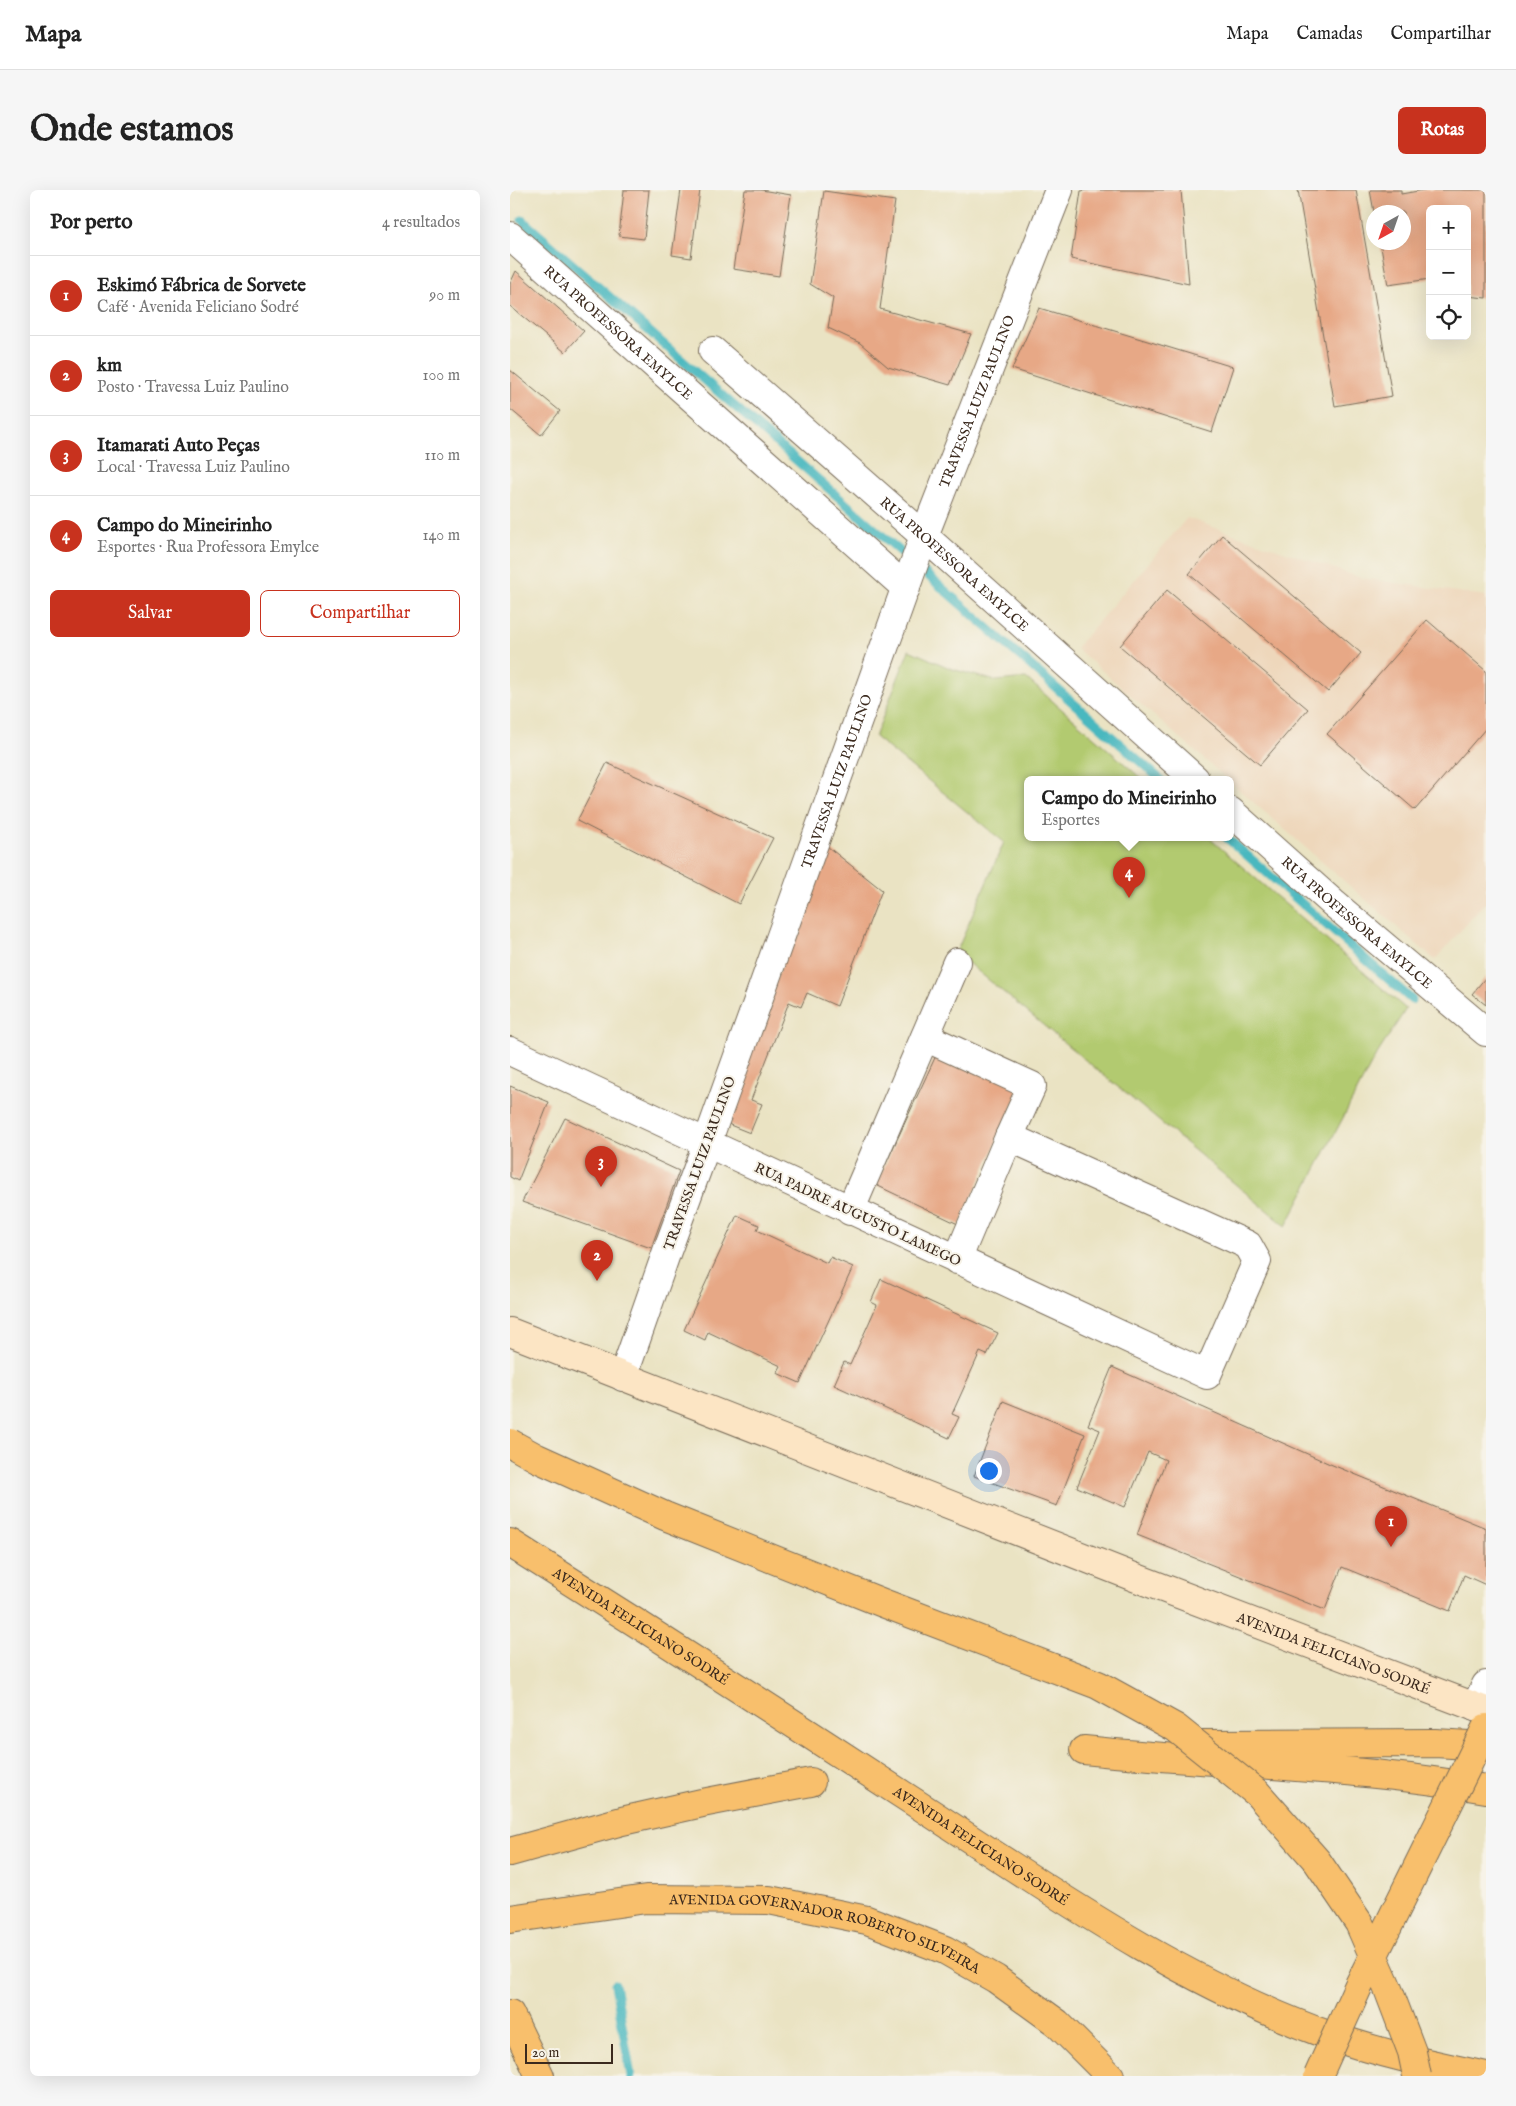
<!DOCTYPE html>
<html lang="pt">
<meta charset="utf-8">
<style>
body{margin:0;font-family:"IM FELL English",serif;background:#f6f6f6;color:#222}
.controls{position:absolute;right:15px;top:15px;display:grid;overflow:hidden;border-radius:8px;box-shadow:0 5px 20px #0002}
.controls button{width:45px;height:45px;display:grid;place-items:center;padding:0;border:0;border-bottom:1px solid #e0e0e0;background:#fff;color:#222;font:25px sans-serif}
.compass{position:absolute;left:856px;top:15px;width:45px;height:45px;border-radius:50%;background:#fff;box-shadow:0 5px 20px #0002;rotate:220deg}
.scale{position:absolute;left:15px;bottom:12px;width:88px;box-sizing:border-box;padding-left:5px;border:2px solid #3b2a1e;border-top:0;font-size:14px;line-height:18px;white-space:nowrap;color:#3b2a1e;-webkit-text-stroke:4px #f7f3e8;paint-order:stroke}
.you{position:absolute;left:478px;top:1280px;width:18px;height:18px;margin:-12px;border:4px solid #fff;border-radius:50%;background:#1a73e8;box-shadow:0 0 0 8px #1a73e833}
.badge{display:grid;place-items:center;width:32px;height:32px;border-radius:50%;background:#c8321e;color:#fff;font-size:16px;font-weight:700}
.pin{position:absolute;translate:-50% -41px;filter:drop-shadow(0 1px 2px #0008)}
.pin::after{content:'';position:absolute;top:26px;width:18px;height:15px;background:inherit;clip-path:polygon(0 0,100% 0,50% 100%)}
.popup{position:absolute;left:514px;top:586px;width:210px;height:65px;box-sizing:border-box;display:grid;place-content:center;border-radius:8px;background:#fff;filter:drop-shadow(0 1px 4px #0005);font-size:16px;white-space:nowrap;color:#767676}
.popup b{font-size:19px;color:#222}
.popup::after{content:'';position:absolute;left:50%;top:100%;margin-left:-10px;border:10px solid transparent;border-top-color:#fff}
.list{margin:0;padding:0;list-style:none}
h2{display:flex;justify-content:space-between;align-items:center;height:65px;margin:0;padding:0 20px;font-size:21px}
h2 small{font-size:16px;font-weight:400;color:#767676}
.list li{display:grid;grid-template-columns:32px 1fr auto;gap:15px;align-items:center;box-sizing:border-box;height:80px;padding:0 20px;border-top:1px solid #e0e0e0}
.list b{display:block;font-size:19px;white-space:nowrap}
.list p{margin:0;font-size:16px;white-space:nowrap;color:#767676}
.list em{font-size:16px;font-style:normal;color:#767676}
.actions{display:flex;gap:10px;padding:15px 20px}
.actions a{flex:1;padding:11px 0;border:1px solid #c8321e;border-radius:8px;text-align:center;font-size:18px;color:#c8321e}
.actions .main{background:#c8321e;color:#fff}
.icon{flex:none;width:28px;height:28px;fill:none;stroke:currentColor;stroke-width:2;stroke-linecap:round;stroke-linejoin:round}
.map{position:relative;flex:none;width:976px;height:1886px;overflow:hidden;border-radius:8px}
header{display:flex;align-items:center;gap:30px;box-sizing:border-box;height:70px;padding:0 25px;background:#fff;border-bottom:1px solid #e0e0e0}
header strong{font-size:24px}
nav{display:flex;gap:28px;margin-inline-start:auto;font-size:18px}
.intro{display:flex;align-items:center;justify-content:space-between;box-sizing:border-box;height:120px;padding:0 30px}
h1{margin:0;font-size:35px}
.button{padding:12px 22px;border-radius:8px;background:#c8321e;color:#fff;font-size:18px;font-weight:700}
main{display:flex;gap:30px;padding:0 30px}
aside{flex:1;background:#fff;border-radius:8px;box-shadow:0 5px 20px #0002}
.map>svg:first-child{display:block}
.built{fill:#eed7bb}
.green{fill:#b2ca6f;stroke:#767a46}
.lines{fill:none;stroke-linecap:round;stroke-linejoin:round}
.stream{stroke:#48b8bf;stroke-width:9}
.building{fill:#e7a886}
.minor-casing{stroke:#786b58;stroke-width:30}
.tertiary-casing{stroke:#786b58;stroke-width:30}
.secondary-casing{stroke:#786b58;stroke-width:30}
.primary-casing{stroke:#786b58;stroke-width:30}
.motorway-casing{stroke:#786b58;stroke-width:30}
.minor{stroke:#fff;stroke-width:28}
.tertiary{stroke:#fff;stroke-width:28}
.secondary{stroke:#fce5c4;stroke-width:28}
.primary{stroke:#f8bf6c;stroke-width:28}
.motorway{stroke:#f8bf6c;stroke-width:28}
.motorway-bridge-casing{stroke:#786b58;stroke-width:30;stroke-linecap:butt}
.motorway-bridge{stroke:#f8bf6c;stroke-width:28}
.labels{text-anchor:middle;stroke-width:4;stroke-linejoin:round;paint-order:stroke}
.street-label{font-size:14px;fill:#3b2a1e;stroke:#f7f3e8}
</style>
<header>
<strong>Mapa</strong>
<nav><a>Mapa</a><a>Camadas</a><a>Compartilhar</a></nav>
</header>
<div class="intro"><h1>Onde estamos</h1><a class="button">Rotas</a></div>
<main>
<aside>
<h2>Por perto<small>4 resultados</small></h2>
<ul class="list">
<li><span class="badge">1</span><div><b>Eskimó Fábrica de Sorvete</b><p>Café · Avenida Feliciano Sodré</p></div><em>90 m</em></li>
<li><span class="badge">2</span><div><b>km</b><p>Posto · Travessa Luiz Paulino</p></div><em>100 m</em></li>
<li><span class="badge">3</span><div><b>Itamarati Auto Peças</b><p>Local · Travessa Luiz Paulino</p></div><em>110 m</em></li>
<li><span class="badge">4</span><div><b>Campo do Mineirinho</b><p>Esportes · Rua Professora Emylce</p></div><em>140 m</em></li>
</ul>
<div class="actions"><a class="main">Salvar</a><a>Compartilhar</a></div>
</aside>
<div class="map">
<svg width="976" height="1886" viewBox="0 0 976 1886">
<rect width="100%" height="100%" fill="#f7f3e8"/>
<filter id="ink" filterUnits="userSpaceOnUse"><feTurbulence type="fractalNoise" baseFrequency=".02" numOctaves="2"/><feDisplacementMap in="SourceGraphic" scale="10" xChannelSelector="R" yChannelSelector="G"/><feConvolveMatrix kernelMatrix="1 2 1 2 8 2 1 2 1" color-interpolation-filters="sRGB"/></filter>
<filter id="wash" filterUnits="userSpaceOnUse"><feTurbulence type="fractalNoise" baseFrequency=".0096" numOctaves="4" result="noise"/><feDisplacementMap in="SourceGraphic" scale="20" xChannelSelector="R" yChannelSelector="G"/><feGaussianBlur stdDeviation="1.12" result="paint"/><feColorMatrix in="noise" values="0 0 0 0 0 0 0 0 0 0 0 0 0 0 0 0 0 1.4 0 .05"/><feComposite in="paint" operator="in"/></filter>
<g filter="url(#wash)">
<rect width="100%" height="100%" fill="#eae3c3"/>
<path class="built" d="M677 328 851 388 976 406V712L925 770 720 592V589H717L566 458Z"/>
<path class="green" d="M399 460 442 479 486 491 516 488 632 589H518V647H698L896 819 864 869 776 1036 446 763 494 652 365 547Z"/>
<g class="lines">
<path class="stream" d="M12 30 650 589
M716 647 902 810
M105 1794 121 1886"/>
</g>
<g id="blocks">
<path class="building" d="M114 0H139L134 49 109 46Z
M171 0H190L181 68 162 65Z
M235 0H251L281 5 269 86 223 79Z
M577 0H671L679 94 561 69 571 1Z
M788 0H846L882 206 825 216Z
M860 0H891V4L914 0H976V108L957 106V19H920V89L878 95 870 52H894V22H864Z
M314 1 385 11 370 119 461 144 440 195 378 177 350 153 318 138 323 108 300 94Z
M6 81 74 141 55 162 0 116V94Z
M529 118 723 177 702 242 502 179Z
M0 180 50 221 31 245 0 219Z
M712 345 851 463 818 502 679 384Z
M657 400 798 519 750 575 610 456Z
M917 430 976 481V538L905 620 817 544Z
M97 573 263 648 229 714 67 631Z
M318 657 372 700 327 816 297 803 291 817 279 812 241 910 252 914 240 943 220 935 213 923Z
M976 787V815L962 804Z
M429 859 511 897 450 1035 366 995Z
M0 896 39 912 8 991 0 987Z
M55 928 169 981 141 1058 12 1012Z
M227 1025 249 1035 247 1040 317 1073 320 1067 343 1077 290 1193 267 1183 271 1176 198 1142 195 1150 174 1140Z
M371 1089 488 1143 477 1165 470 1162 442 1224 449 1227 439 1248 324 1195 334 1172 340 1175 367 1115 361 1112Z
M602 1177 820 1274 976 1338V1395L954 1385 940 1421 832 1377 815 1420 627 1345 656 1270 638 1262 615 1317 567 1297 590 1240 578 1235Z
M493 1211 575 1244 547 1316 464 1286Z"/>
</g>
</g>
<g filter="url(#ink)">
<use href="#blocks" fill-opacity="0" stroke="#786b58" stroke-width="1"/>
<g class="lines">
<g class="minor-casing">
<g id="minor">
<path id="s1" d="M0 46 396 398"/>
<path id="s2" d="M203 161 414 346 685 589"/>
<path id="s3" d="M720 621 823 713 976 842"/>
<path d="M415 847 522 896 499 947"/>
<path d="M340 1021 447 772"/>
<path id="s4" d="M447 1070 499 947 738 1055 747 1071 697 1185 197 953 414 346 549 0"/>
</g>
</g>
<g class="tertiary-casing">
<path id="tertiary" d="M0 861 197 953 157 1061 113 1187
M965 1517 976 1495"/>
</g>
<g class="secondary-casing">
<g id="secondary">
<path id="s5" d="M0 1142 624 1387 976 1521"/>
</g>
</g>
<g class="primary-casing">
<g id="primary">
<path id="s6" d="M0 1353C132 1436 263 1520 393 1605 528 1692 666 1791 818 1845 868 1863 924 1875 976 1886"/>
</g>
</g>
<g class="motorway-casing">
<g id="motorway">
<path d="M680 1554 925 1553 976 1556"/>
<path d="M574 1560C708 1574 843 1576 976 1599"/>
<path d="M0 1662 112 1631 192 1613 301 1592"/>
<path id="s7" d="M0 1729 136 1709 259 1710 357 1730 435 1760 486 1789 547 1833 600 1886"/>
<path d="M0 1824 30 1886"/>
</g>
</g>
<use href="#minor" class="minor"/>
<use href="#tertiary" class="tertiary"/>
<use href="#secondary" class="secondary"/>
<use href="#primary" class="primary"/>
<use href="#motorway" class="motorway"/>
<g class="motorway-bridge-casing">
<path id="motorway-bridge" d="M0 1253 27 1268 155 1326 373 1413 588 1495 666 1538 747 1603 807 1671 849 1733 878 1799 902 1862 907 1886
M808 1886 848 1797 976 1538"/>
</g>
<use href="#motorway-bridge" class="motorway-bridge"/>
</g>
</g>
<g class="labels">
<g class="street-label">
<text dy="5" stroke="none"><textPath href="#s1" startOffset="145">RUA PROFESSORA EMYLCE</textPath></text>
<text dy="5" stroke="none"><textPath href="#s4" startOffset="1879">TRAVESSA LUIZ PAULINO</textPath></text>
<text dy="5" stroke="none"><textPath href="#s2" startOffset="322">RUA PROFESSORA EMYLCE</textPath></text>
<text dy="5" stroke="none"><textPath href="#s4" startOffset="1474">TRAVESSA LUIZ PAULINO</textPath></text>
<text dy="5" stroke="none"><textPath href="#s3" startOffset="169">RUA PROFESSORA EMYLCE</textPath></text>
<text transform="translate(189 973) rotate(-70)" y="5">TRAVESSA LUIZ PAULINO</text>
<text transform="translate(348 1024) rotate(25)" y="5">RUA PADRE AUGUSTO LAMEGO</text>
<text dy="5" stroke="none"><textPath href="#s6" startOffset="155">AVENIDA FELICIANO SODRÉ</textPath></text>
<text dy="5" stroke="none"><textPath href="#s5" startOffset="884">AVENIDA FELICIANO SODRÉ</textPath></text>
<text dy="5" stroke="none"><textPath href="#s6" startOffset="560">AVENIDA FELICIANO SODRÉ</textPath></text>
<text dy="5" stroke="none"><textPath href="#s7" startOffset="322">AVENIDA GOVERNADOR ROBERTO SILVEIRA</textPath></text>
</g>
</g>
</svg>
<div class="controls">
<button>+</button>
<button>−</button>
<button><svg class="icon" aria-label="locate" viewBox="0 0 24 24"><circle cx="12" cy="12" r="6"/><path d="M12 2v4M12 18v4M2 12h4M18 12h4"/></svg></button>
</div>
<svg class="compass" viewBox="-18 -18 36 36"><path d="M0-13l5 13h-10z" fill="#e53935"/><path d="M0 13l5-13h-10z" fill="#767676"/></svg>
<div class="scale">20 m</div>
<div class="you"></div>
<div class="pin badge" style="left:881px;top:1357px">1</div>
<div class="pin badge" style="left:87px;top:1091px">2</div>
<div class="pin badge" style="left:91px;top:997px">3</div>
<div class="pin badge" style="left:619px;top:708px">4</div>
<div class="popup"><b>Campo do Mineirinho</b>Esportes</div>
</div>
</main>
